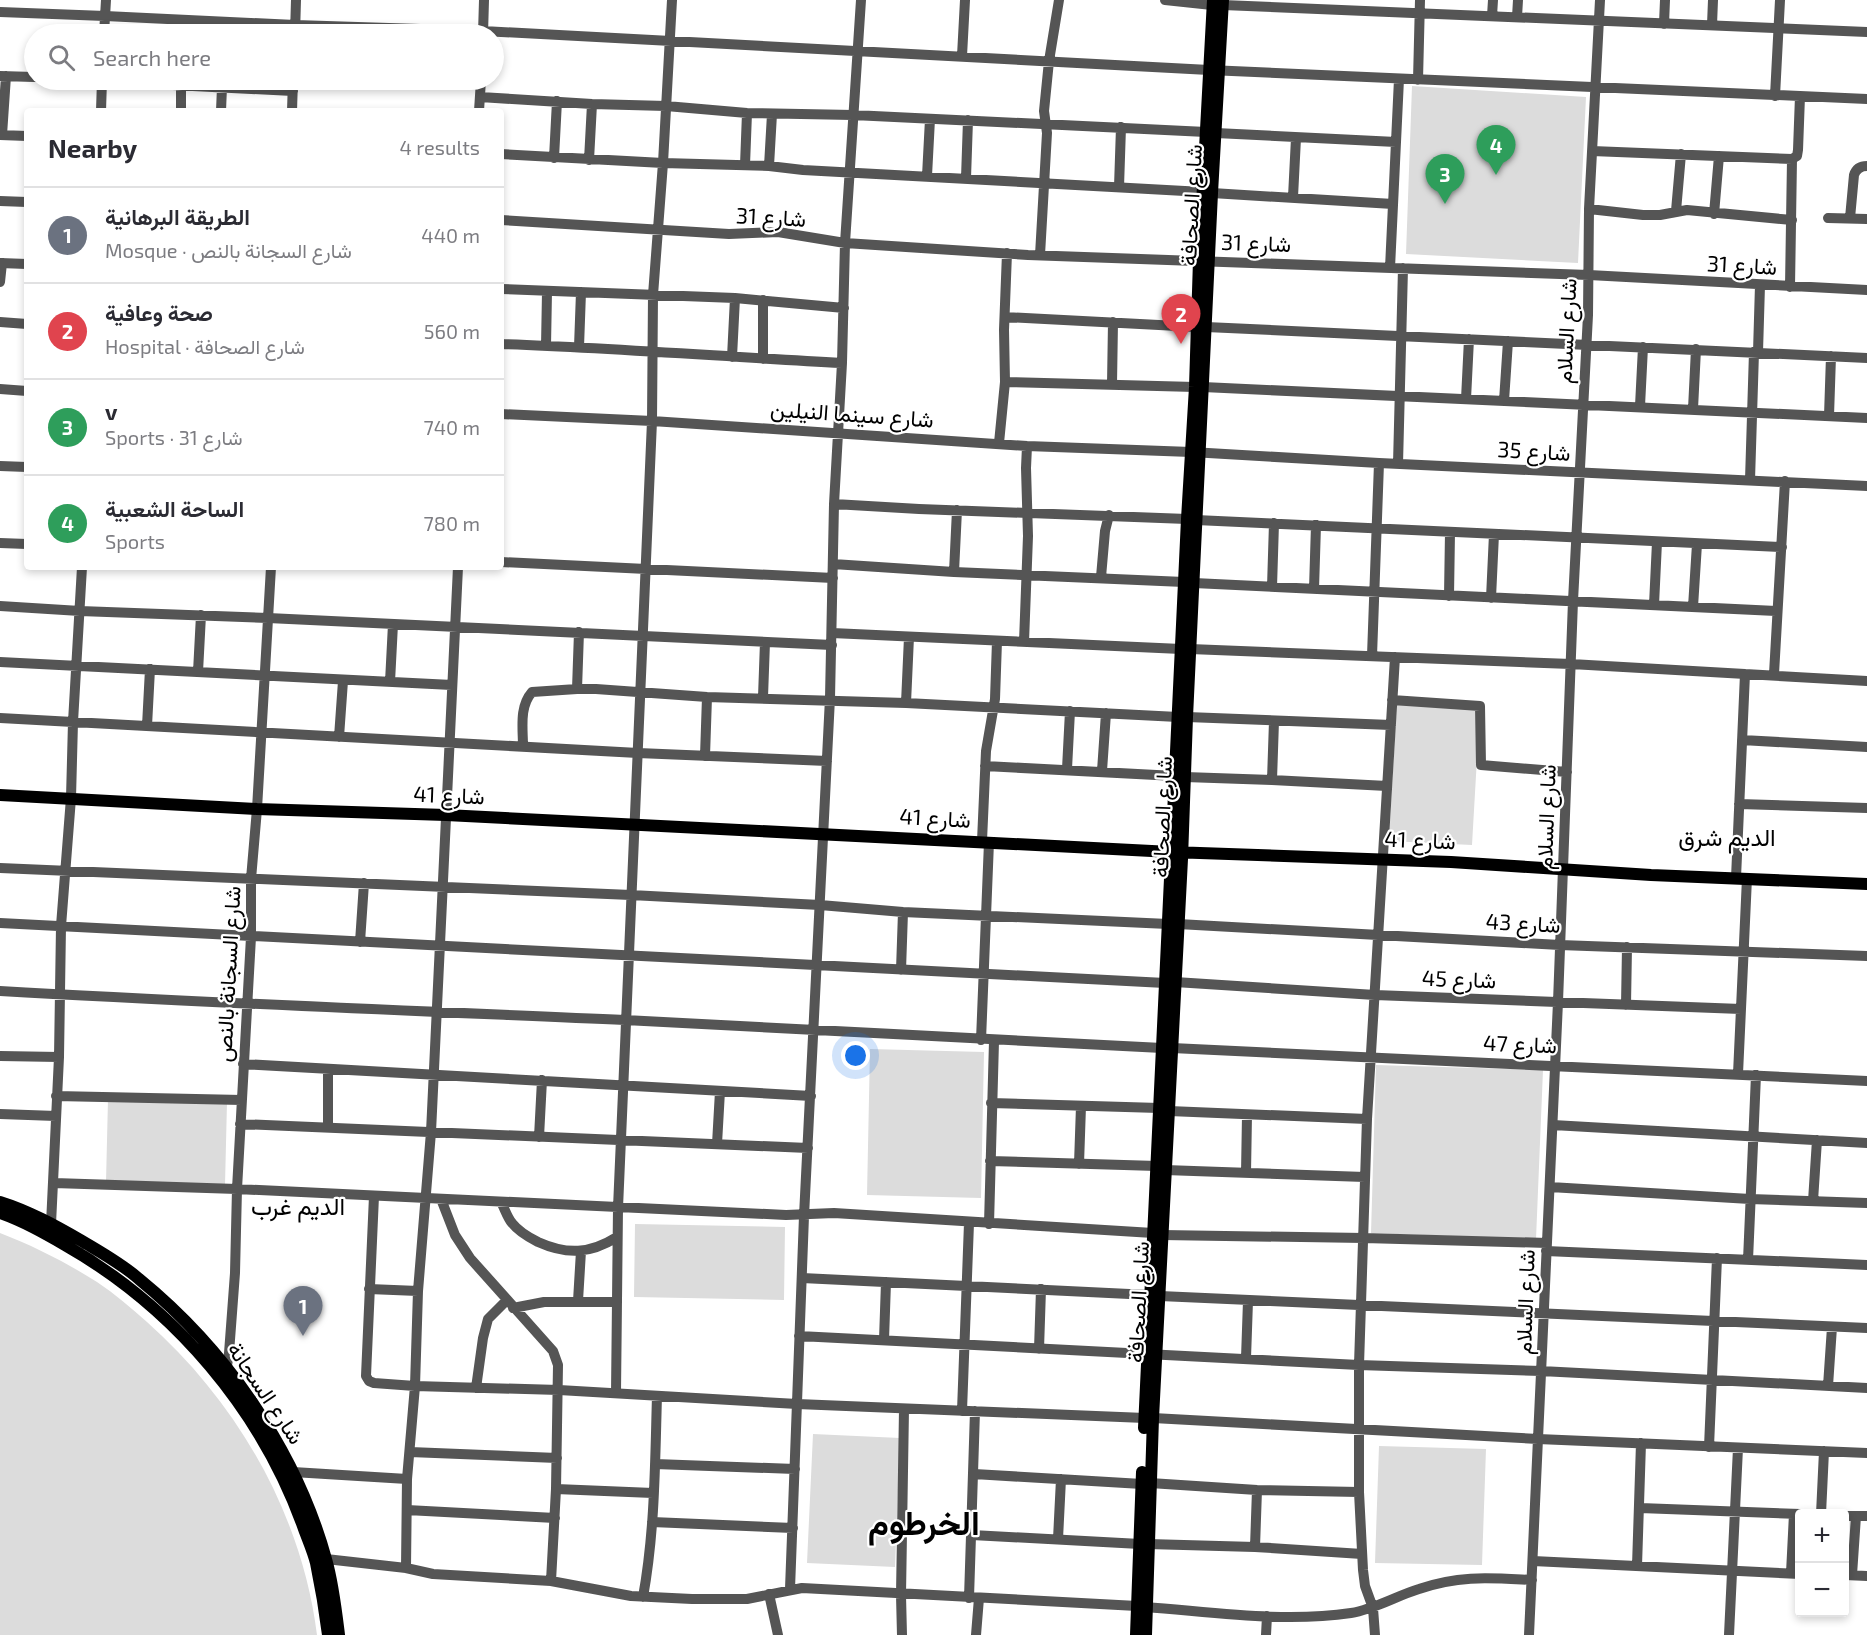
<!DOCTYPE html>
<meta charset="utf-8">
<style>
body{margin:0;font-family:"Exo 2",Vazirmatn,sans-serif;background:#f2f2f3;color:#2b2b33}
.controls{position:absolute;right:18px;bottom:18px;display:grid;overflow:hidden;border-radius:6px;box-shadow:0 3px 9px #0003}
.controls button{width:54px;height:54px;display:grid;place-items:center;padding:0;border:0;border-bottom:2px solid #e1e1e2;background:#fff;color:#2b2b33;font:30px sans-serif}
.you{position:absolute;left:856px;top:1056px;width:21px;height:21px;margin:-15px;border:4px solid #fff;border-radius:50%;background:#1a73e8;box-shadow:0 0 0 9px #1a73e833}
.badge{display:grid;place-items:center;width:39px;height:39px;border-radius:50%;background:#1a73e8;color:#fff;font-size:20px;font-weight:700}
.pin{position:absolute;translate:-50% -50px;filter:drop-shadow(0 2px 3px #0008)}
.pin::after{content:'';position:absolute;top:32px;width:21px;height:18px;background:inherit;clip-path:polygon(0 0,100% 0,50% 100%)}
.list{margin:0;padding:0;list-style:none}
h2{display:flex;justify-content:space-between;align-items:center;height:78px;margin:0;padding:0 24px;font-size:26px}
h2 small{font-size:20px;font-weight:400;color:#7c7c81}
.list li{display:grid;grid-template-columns:39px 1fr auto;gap:18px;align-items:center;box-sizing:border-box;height:96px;padding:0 24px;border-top:2px solid #e1e1e2}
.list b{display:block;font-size:22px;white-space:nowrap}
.list p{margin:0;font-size:20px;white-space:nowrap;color:#7c7c81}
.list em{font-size:20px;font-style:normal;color:#7c7c81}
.icon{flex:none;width:33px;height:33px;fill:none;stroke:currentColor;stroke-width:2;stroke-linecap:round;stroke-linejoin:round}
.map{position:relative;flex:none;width:1867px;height:1635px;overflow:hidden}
.search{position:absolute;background:#fff;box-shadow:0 3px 9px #0003;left:24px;top:24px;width:480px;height:66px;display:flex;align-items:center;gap:15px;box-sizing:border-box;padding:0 21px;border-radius:33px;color:#7c7c81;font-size:22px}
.panel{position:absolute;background:#fff;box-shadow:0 3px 9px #0003;left:24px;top:108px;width:480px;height:462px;border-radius:6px}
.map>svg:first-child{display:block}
.green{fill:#dcdcdc}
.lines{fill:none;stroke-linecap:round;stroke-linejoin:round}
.minor{stroke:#555;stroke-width:10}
.major{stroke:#000;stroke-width:12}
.labels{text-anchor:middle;stroke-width:4.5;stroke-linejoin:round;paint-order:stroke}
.street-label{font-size:22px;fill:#000;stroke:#fff}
.neighbourhood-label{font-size:24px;fill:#000;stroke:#fff}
.town-label{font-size:34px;font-weight:bold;fill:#000;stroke:#fff}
</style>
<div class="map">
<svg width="1867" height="1635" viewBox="0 0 1867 1635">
<rect width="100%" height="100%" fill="#fff"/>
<path class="green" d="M1412 86 1586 97 1578 263 1406 254Z
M1397 702 1480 706 1472 845 1389 841Z
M870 1049 984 1052 981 1198 867 1195Z
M1376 1065 1543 1070 1536 1239 1371 1233Z
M108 1099 227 1102 225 1185 106 1182Z
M635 1224 785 1227 784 1300 634 1297Z
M0 1233C34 1246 67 1263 97 1282 115 1294 131 1308 147 1322 237 1402 302 1514 317 1635H0Z
M813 1434 900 1438 895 1567 807 1563Z
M1379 1446 1486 1449 1482 1565 1375 1563Z"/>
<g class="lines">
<path class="minor" d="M1165 0 1212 5
M1223 5 1867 32
M0 12 105 16 295 25 483 31 1209 70 1867 99
M1492 16 1493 0
M1517 17 1518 0
M1664 24 1665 0
M1712 25 1713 0
M104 34 106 0
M295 34 296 0
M483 34 484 0
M962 56 965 0
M0 76 34 77
M75 80 293 91
M1418 80 1420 0
M1775 96 1780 0
M480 97 592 104 666 106 747 113 853 115 1206 132
M101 111 102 80
M181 111V85
M221 111 222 87
M292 111 293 80
M479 111 481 80
M1216 133 1396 142
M0 135 27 136
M2 135 6 76
M1592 151 1792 159 1797 156 1798 150 1800 96
M501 154 663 163 769 166 803 170 1203 192
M554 158 557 101
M589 160 592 104
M745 165 747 113
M769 166 772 114
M927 176 930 119
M966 178 968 120
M1119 187 1121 127
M1212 193 1393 204
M1293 197 1296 138
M0 201 27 202
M1589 209 1643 215H1660L1687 210 1792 220
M1676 211 1681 154
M1714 214 1719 156
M1828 218 1867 219
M1850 218 1854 175C1856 169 1860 166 1867 166
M501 220 729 234 778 232 845 243 1028 255 1589 275 1867 290
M1040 255 1047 133 1044 111 1049 61 1059 0
M0 263 27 264
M1390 268 1399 79
M0 282 2 263
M1790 287 1792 159
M501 289 735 298 844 308
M1005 317 1197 327
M0 322 27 324
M1206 327 1867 358
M501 344C615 348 728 357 842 363
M546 346 547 292
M579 347 581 292
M1758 352 1760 285
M732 357 735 298
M763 359V300
M1005 382 1195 387
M1112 384 1113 322
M1203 387 1867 418
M0 389 27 391
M1466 399 1469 339
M1504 401 1508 341
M1640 406 1643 347
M1693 409 1696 349
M501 414 652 421 1027 446 1191 452 1379 463 1867 486
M1829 416 1831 356
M999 443 1005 382 1004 330 1007 253
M1398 464 1403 268
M0 466 27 467
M1750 480 1754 352
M834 504 919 509 1187 519
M1196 520 1782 547
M0 543 27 544
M501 562 833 578
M833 564 954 572 1184 582
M954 572 957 510
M1101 577 1105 531 1109 515
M1194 583 1776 611
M1272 587 1274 523
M1314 589 1316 525
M1449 596 1450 532
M1491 598 1494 534
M1654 605 1657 542
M0 606 80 611 268 618 832 645
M1693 607 1697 544
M832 633 1181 649
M1024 642 1028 536 1026 468 1027 446
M1190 649 1571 664 1867 681
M1372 656 1379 463
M0 662 452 685
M198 672 201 615
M1774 674 1785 481
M390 682 393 624
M577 689 579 632
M763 697 765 642
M1392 700 1480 706 1481 765 1567 772
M906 703 909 637
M1187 717 1391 725
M0 718 638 753 827 761
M147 726 150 669
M339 737 343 681
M1742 740 1867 747
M523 747C523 728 519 707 532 692L577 689H596L707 697 906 703 1178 717
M705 756 707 697
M985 766 1175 776
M1067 769 1070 711
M1102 771 1106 713
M1185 777 1272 780 1274 721
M1272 780 1387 786
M1739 804 1867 808
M982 841 986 751 995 699 997 641
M0 868 631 895 820 905 903 912 1168 924
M1736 878 1745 674
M0 923 1165 983
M1178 924 1560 945 1867 956
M360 942 364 883
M901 970 903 912
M1175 982 1375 995 1741 1009
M0 991C208 1003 416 1011 625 1020 804 1028 983 1040 1162 1048
M1626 1005 1627 947
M981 1040 989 842
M1172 1048 1867 1081
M0 1056 59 1057
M243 1064 811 1096
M1738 1074 1747 878
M56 1096 242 1100
M991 1103 1159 1108
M1169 1111 1367 1119
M0 1114 56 1116
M240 1124 808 1148
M1553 1125 1867 1143
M328 1128V1069
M539 1137 542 1080
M717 1144 720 1091
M990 1161 1157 1166
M1079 1164 1081 1106
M1165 1170 1365 1177
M1246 1173 1247 1115
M54 1183 237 1189 786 1215 834 1213 1153 1233
M1550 1187 1750 1199 1867 1203
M374 1196 366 1376 369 1381 374 1383 415 1386 559 1390 797 1404 1145 1418
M441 1199 455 1235 470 1258 553 1351 558 1365 556 1489 551 1581
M1813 1201 1817 1140
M501 1202C505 1209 507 1217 512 1223 519 1232 528 1237 538 1242 567 1255 590 1254 617 1237
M51 1224 59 1057 61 926 71 798 73 722 82 567
M989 1224 994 1041
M1162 1235 1364 1238 1547 1243
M1546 1251 1867 1265
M1748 1260 1756 1075
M802 1278 1150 1295
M369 1289 418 1291
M1160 1296 1867 1328
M578 1301 581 1251
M513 1308 544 1302H617
M799 1336 1359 1365 1541 1371 1867 1388
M884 1340 886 1282
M1039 1349 1041 1289
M1246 1358 1248 1301
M226 1372 229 1353 235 1273 237 1189 251 937V879L257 809 271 567
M1828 1386 1832 1327
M476 1388 483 1338 488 1319 506 1301
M616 1393 618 1208 652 421 653 295 663 163 672 0
M962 1411 969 1223
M1153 1418 1538 1439 1867 1453
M1709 1447 1717 1258
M410 1452 557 1458
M655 1464 795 1469
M293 1472 407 1479
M974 1474 1142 1484
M1150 1483 1257 1490 1359 1492
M556 1489 653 1493
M1640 1508 1800 1514
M407 1510 555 1518
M1821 1514 1824 1451
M1844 1516H1867
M652 1522 793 1528
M972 1535 1140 1544
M1058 1539 1061 1479
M1148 1544 1255 1547 1362 1554
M1255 1547 1257 1490
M326 1559 406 1568 433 1574 551 1581 631 1596 692 1599H747L802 1588 1137 1606
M1533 1561 1800 1574
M1637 1566 1641 1443
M406 1568 407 1479 415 1386 418 1291 431 1132 458 567
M1791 1573 1794 1514
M1845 1575 1867 1576
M1852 1575 1856 1516
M790 1589 804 1216 830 698 834 504 842 363 845 243 861 0
M769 1594 778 1635
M643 1597C655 1531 655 1463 657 1396
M969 1598 975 1411
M1146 1607C1213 1612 1284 1623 1351 1613 1375 1609 1396 1596 1419 1589 1460 1575 1490 1578 1532 1580
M902 1635 901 1595 904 1409
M976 1635 979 1598
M1266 1635 1267 1616
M1375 1635 1373 1608 1365 1586 1363 1570 1359 1492V1365L1367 1119 1395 657
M1529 1635 1558 1002 1573 601 1588 315 1589 209 1600 0
M1729 1635 1738 1448"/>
<path class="major" d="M0 795 257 809 446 815 1171 852 1451 862 1651 875 1867 884
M0 1202C29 1211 56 1226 82 1241 102 1253 122 1264 139 1279 226 1350 296 1450 326 1559 333 1583 336 1610 339 1635
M0 1213C23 1221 44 1233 65 1245 174 1307 262 1410 304 1529 308 1540 313 1551 316 1563 321 1587 325 1611 328 1635
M1144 1428 1187 519 1195 387 1199 260 1213 0
M1136 1635 1142 1472
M1146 1635 1153 1418 1182 859 1187 717 1212 193 1223 0"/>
</g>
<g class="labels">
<g class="street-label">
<text transform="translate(1191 205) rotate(-87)" y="8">شارع الصحافة</text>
<text transform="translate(771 217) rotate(3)" y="8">شارع 31</text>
<text transform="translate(1256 243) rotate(2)" y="8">شارع 31</text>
<text transform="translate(1742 265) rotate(3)" y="8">شارع 31</text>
<text transform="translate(1566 331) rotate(-87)" y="8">شارع السلام</text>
<text transform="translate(852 414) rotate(4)" y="8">شارع سينما النيلين</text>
<text transform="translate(1534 451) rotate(3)" y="8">شارع 35</text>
<text transform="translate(449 795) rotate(2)" y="8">شارع 41</text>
<text transform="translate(1162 817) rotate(-88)" y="8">شارع الصحافة</text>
<text transform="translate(1546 817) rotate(-88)" y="8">شارع السلام</text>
<text transform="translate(935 818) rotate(3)" y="8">شارع 41</text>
<text transform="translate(1420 840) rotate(2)" y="8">شارع 41</text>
<text transform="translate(1523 923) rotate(3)" y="8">شارع 43</text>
<text transform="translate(228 974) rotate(-87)" y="8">شارع السجانة بالنص</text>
<text transform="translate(1459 979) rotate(2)" y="8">شارع 45</text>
<text transform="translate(1520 1044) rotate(2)" y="8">شارع 47</text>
<text transform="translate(1138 1302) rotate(-87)" y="8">شارع الصحافة</text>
<text transform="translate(1525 1302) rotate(-88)" y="8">شارع السلام</text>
<text transform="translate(266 1393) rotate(56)" y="8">شارع السجانة</text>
</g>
<g class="neighbourhood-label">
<text x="1727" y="846">الديم شرق</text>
<text x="298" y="1215">الديم غرب</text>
</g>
<g class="town-label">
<text x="924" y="1535">الخرطوم</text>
</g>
</g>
</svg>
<div class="controls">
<button>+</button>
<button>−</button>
</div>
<div class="you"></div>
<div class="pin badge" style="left:303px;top:1336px;background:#6b7280">1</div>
<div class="pin badge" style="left:1181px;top:344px;background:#e0444e">2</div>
<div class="pin badge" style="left:1445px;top:204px;background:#2e9e5b">3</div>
<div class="pin badge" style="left:1496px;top:175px;background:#2e9e5b">4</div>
<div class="search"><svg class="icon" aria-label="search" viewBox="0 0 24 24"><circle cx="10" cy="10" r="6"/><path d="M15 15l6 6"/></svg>Search here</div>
<section class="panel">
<h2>Nearby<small>4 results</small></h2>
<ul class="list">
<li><span class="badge" style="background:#6b7280">1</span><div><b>الطريقة البرهانية</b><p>Mosque · شارع السجانة بالنص</p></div><em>440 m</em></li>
<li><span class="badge" style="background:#e0444e">2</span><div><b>صحة وعافية</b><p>Hospital · شارع الصحافة</p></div><em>560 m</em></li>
<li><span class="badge" style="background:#2e9e5b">3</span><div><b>v</b><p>Sports · شارع 31</p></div><em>740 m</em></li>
<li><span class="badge" style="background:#2e9e5b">4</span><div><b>الساحة الشعبية</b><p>Sports</p></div><em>780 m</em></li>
</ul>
</section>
</div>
